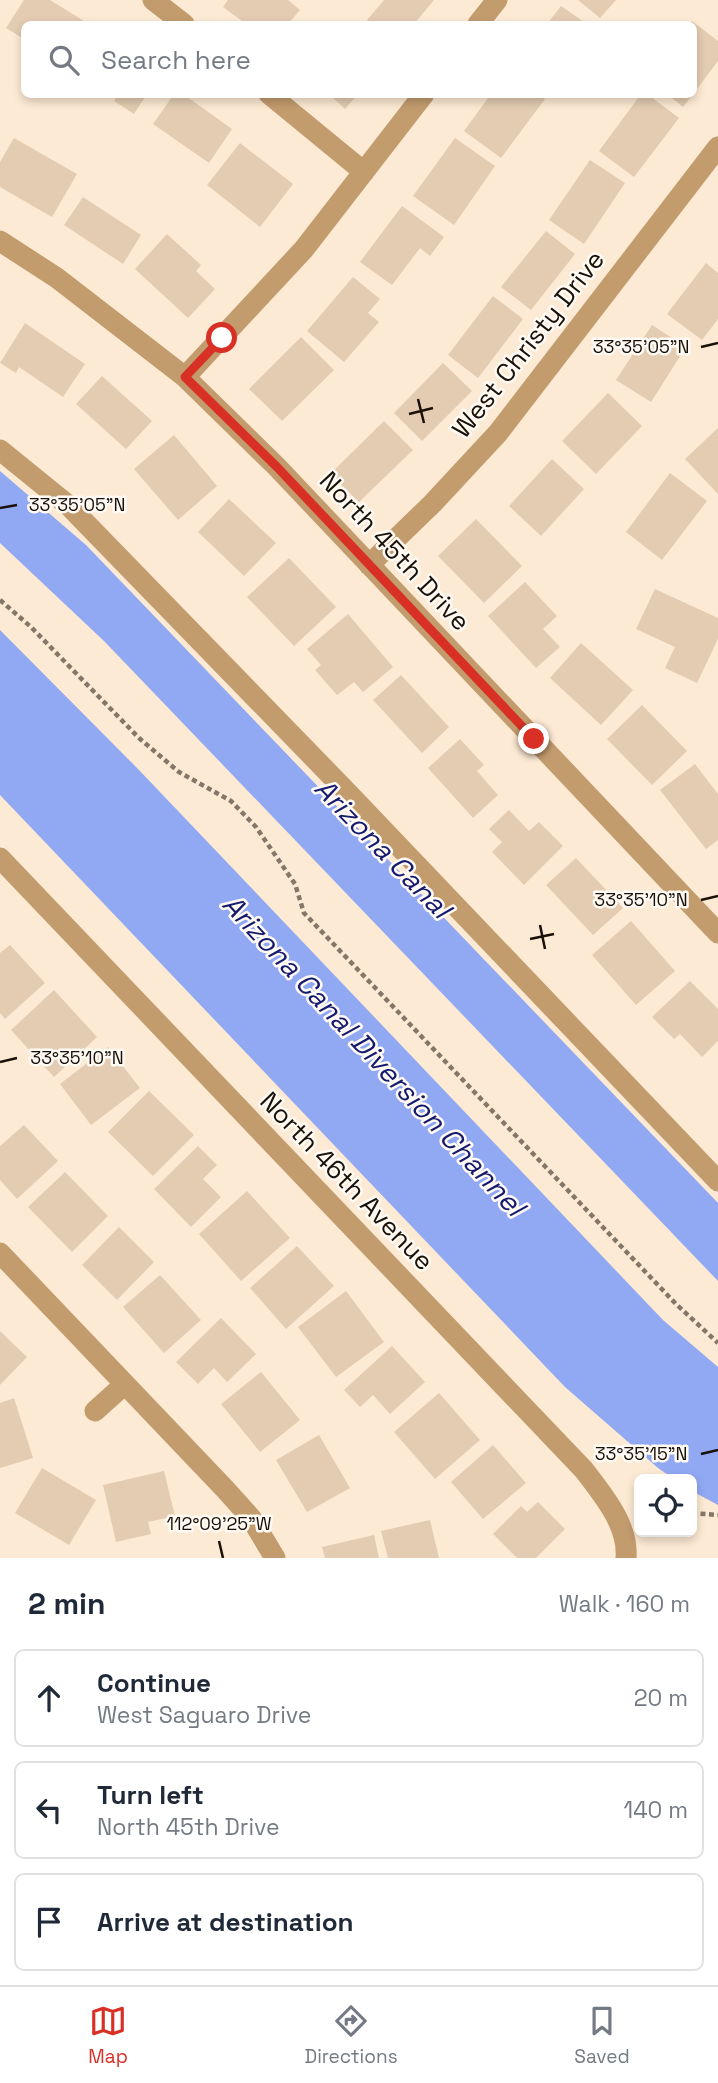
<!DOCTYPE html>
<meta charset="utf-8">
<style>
body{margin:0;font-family:"Space Grotesk",sans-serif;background:#f6f6f7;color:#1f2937}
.controls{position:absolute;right:21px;bottom:21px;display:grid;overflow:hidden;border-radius:10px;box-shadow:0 4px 10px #0003}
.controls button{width:63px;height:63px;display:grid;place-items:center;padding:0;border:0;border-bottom:2px solid #e0e1e3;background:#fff;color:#1f2937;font:35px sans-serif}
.stop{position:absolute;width:21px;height:21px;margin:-16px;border:5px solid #d93025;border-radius:50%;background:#fff}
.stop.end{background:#d93025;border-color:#fff;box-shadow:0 2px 7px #0008}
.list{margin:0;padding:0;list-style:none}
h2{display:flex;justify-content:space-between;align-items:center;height:91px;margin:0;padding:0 28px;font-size:30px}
h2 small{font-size:23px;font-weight:400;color:#747a83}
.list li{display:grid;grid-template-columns:46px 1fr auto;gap:21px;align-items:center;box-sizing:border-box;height:98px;margin:0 14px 14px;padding:0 14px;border:2px solid #e0e1e3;border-radius:10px}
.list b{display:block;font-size:26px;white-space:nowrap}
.list p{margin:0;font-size:23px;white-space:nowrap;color:#747a83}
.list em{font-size:23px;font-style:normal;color:#747a83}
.icon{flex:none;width:38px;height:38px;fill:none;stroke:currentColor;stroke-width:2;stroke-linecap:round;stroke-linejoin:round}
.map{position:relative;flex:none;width:718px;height:1558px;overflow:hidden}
.search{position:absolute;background:#fff;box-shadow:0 4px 10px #0003;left:21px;right:21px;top:21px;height:77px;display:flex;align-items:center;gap:18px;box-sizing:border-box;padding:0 24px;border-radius:10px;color:#747a83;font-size:26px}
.sheet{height:427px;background:#fff}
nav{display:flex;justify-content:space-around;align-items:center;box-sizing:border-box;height:98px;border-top:2px solid #e0e1e3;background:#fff;font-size:19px;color:#747a83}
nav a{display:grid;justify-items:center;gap:4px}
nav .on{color:#d93025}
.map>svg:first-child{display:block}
.water{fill:#91a8f3}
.building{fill:#e3ccb1}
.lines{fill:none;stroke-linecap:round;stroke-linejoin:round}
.path{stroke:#847768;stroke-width:4.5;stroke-dasharray:5 3.5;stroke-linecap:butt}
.minor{stroke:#c39c6e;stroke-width:21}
.route{stroke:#d93025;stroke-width:9}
.ticks{fill:none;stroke:#191108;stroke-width:2.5}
.labels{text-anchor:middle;stroke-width:5;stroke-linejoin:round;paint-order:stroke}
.street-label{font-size:26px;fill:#191108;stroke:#fffaf4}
.water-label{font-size:28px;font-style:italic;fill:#141a6e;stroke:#fffaf4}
.ticks-label{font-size:18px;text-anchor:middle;fill:#191108;stroke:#fffaf4;stroke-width:5;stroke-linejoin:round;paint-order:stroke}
</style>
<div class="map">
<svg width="718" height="1558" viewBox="0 0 718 1558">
<rect width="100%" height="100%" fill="#fdead4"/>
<path class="water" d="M0 471 86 545 718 1203V1281L104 641 0 543Z
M0 630 138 769 663 1320 718 1367V1505L692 1491V1479H674L658 1468 565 1387 0 795Z"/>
<path class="building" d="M24 0H50L89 24H24V39L6 28Z
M228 0H288L300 10 288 24H246L223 7Z
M384 0H434L414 24H373L367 20Z
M578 0H616L600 18Z
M561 6 587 24H547Z
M692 21 718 41V61L694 93V24H689Z
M118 94H147L134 114 114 101Z
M174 94H183L232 129 209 163 153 124Z
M329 94H358L345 109Z
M491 94H539L545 99 501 158 464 131Z
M641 94H647L679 118 634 177 599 151Z
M667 94H693L683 107Z
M14 138 77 174 52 217 0 187V162Z
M455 138 495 166 454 225 413 196Z
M240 143 293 184 260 227 207 185Z
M590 160 625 183 584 244 549 220Z
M83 197 141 235 123 264 64 225Z
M402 206 444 237 430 256 420 248 392 285 360 262Z
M546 231 575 254 531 310 501 287Z
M167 234 201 265 196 271 215 289 188 318 135 269Z
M706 263 718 273V319L702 340 667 314Z
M353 277 380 299 368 313 379 322 344 362 307 331Z
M493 296 523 319 478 378 448 355Z
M25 323 85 364 63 397 19 367 16 373 0 363Z
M652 325 686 347 651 402 616 380Z
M301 337 334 370 282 421 249 389Z
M443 363 472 391 422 441 394 413Z
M102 376 152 421 126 449 76 404Z
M608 393 642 426 596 474 562 441Z
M384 421 413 450 359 502 330 474Z
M718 428V494L685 459Z
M174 435 217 486 178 520 134 469Z
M552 459 584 489 541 536 509 506Z
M670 473 707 501 662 560 626 532Z
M229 499 276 543 244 576 198 532Z
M476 519 522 566 484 603 438 556Z
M289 558 336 607 294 646 247 597Z
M525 582 557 616 543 629 560 647 536 668 488 616Z
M655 589 718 618V639L697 683 665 668 675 647 636 629Z
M348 614 393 667 363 692 354 682 337 695 315 670 321 665 307 649Z
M581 643 633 690 601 725 550 678Z
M401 675 449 727 422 753 373 700Z
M642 705 687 751 652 785 607 739Z
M460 739 484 765 477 771 498 795 473 818 428 768Z
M695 764 718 794V840L706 849 660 790Z
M509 810 529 831 539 822 563 846 524 885 492 852 502 842 489 829Z
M576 858 623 908 593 935 546 885Z
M631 921 675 971 636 1005 592 955Z
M10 945 45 983 5 1019 0 1013V953Z
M690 981 718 1009V1041L702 1057 680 1034 674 1039 652 1017Z
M54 990 97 1037 54 1077 11 1030Z
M108 1047 140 1088 91 1125 60 1084Z
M149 1091 194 1135 153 1176 108 1132Z
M24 1125 58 1161 17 1199 0 1180V1146Z
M198 1146 217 1165 203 1179 221 1197 191 1227 154 1189Z
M65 1172 108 1216 72 1252 28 1207Z
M247 1191 290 1238 241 1281 199 1234Z
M119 1227 154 1262 117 1300 82 1265Z
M297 1246 334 1286 286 1329 250 1288Z
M160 1275 201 1320 164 1353 123 1307Z
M346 1291 384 1342 336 1377 298 1327Z
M221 1318 256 1354 227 1382 214 1368 198 1384 176 1362Z
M0 1331 27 1357 0 1385Z
M392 1346 425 1382 390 1414 373 1395 360 1407 344 1390Z
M261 1372 300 1420 260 1452 221 1404Z
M439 1393 480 1440 435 1479 394 1432Z
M14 1398 33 1458 0 1468V1403Z
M319 1435 350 1488 307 1512 276 1460Z
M493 1445 526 1483 483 1519 451 1482Z
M42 1468 96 1500 69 1545 15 1513Z
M164 1471 175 1516 148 1522 151 1534 116 1542 103 1485Z
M538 1502 565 1529 536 1558H517L493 1534 521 1506 527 1512Z
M430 1520 439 1558H388L381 1531Z
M374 1535 379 1558H325L322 1547Z"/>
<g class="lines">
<path class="path" d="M0 600 31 627 139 738 179 772 231 801 256 827 295 884 304 913 676 1304 718 1343
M692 1513 718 1515"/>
<path class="minor" d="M153 0 184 24
M478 24 497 0
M269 94 364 172
M0 241 57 278 185 377 277 467 718 933
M185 377 304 249 424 94
M0 450 69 506 348 793 718 1181
M369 565 433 503 498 433 718 147
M0 858 584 1470C602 1494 629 1525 626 1558
M0 1253 225 1489 251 1518 275 1558
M95 1411 125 1384"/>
</g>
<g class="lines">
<path class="route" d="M222 338 185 377 277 467 534 739"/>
</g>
<path class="ticks" d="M701 347 718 343M418 399 424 423M409 414 433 408M0 508 17 505M701 900 718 896M540 925 545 949M530 939 554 934M0 1062 17 1058M701 1454 718 1450M219 1541 223 1558"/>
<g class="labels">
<g class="street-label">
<text transform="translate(528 344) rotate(-52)" y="9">West Christy Drive</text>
<text transform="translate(395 551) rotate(47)" y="9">North 45th Drive</text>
<text transform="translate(347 1181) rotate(46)" y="9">North 46th Avenue</text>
</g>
<g class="water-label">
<text transform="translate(383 848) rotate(46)" y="10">Arizona Canal</text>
<text transform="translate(374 1055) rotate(47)" y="10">Arizona Canal Diversion Channel</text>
</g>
</g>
<g class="ticks-label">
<text x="641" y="353">33°35'05"N</text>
<text x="77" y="511">33°35'05"N</text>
<text x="641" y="906">33°35'10"N</text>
<text x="77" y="1064">33°35'10"N</text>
<text x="641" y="1460">33°35'15"N</text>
<text x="219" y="1530">112°09'25"W</text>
</g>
</svg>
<div class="controls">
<button><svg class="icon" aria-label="locate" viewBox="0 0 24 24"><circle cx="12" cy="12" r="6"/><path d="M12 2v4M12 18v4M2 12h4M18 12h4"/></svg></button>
</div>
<div class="stop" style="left:222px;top:338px"></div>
<div class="stop end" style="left:534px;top:739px"></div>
<div class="search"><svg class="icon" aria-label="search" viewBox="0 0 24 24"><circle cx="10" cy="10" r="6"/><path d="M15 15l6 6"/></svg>Search here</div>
</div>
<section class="sheet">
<h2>2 min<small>Walk · 160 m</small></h2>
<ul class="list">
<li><svg class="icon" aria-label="ahead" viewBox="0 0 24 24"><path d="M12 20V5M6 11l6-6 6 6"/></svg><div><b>Continue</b><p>West Saguaro Drive</p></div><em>20 m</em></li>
<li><svg class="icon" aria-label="left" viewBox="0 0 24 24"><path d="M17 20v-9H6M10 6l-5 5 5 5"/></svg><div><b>Turn left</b><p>North 45th Drive</p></div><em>140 m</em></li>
<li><svg class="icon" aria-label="arrive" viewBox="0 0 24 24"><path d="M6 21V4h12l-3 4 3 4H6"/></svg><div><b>Arrive at destination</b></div></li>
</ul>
</section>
<nav>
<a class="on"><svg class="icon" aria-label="map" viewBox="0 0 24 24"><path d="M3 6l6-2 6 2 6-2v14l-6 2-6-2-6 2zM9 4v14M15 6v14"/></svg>Map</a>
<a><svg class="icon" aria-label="directions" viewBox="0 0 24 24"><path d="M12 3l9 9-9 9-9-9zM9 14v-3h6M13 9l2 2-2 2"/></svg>Directions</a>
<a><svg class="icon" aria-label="saved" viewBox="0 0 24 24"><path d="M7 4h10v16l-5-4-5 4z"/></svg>Saved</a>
</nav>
